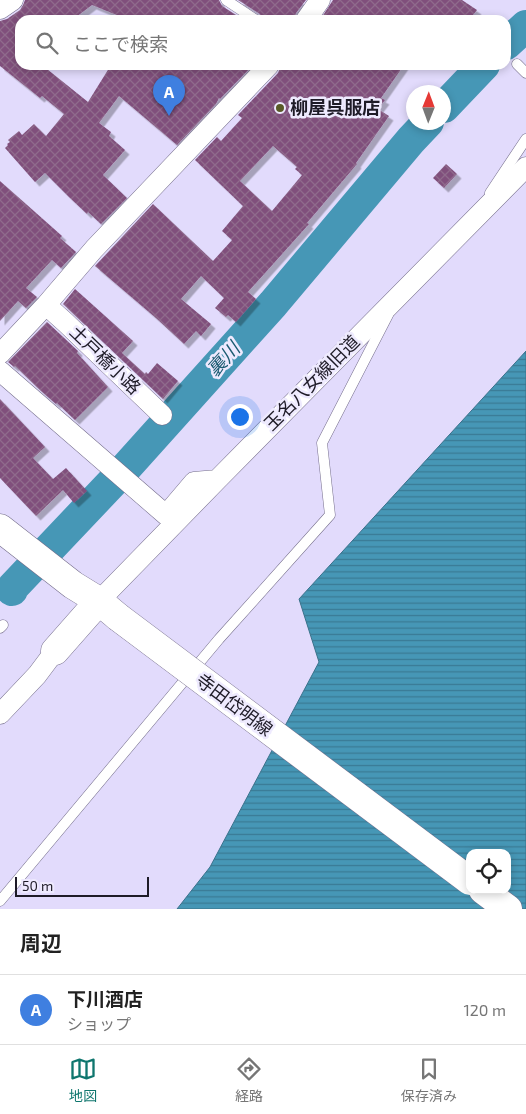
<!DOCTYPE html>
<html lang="ja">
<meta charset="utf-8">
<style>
body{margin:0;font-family:"Exo 2","Noto Sans JP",sans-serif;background:#f6f6f6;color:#222}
.controls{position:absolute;right:15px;bottom:15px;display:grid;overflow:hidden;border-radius:10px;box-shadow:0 2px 8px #0003}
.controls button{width:45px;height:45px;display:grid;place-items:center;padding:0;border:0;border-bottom:1px solid #e0e0e0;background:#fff;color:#222;font:25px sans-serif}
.compass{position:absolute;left:406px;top:85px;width:45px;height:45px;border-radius:50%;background:#fff;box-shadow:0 2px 8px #0003;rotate:1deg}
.scale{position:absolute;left:15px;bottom:12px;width:134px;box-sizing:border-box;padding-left:5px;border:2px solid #1e1b27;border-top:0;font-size:14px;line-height:18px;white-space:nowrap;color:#1e1b27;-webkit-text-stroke:4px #eeeafe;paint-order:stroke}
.you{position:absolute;left:239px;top:416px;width:18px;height:18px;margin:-12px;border:4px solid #fff;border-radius:50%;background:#1a73e8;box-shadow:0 0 0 8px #1a73e833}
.badge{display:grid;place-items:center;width:32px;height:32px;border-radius:50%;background:#0f766e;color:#fff;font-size:16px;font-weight:700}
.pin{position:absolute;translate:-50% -41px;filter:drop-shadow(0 1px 2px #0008)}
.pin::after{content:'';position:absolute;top:26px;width:18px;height:15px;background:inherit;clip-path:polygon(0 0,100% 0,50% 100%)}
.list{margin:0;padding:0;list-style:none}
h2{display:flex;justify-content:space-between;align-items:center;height:65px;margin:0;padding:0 20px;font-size:21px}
h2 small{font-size:16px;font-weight:400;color:#767676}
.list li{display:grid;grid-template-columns:32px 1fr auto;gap:15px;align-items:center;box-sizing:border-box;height:70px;padding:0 20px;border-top:1px solid #e0e0e0}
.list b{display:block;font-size:19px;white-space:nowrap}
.list p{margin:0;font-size:16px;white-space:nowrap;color:#767676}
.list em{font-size:16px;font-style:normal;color:#767676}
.icon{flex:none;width:28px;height:28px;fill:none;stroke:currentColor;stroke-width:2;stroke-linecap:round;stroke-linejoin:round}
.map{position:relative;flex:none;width:526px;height:909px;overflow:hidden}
.search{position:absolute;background:#fff;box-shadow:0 2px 8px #0003;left:15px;right:15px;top:15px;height:55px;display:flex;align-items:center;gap:12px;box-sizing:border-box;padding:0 18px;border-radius:15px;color:#767676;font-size:19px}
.sheet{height:135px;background:#fff}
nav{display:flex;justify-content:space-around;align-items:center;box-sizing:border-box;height:70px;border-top:1px solid #e0e0e0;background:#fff;font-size:14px;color:#767676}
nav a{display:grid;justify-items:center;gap:2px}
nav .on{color:#0f766e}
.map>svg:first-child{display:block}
.water{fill:url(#water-rules);stroke:#3a728b;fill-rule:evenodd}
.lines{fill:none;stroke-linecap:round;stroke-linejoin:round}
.river{stroke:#4697b6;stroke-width:32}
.building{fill:url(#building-cross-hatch);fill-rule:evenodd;filter:url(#shadow)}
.lane-casing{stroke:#756e8b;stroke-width:11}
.street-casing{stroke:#756e8b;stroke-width:21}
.secondary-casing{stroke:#756e8b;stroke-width:29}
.lane{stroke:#fff;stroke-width:10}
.street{stroke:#fff;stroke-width:20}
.secondary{stroke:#fff;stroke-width:28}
.secondary-bridge-casing{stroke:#756e8b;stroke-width:29;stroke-linecap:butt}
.secondary-bridge{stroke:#fff;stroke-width:28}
.poi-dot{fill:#595a27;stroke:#eeeafe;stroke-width:2}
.labels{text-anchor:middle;stroke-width:5;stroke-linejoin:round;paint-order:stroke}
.poi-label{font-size:18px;font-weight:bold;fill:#1e1b27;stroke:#eeeafe;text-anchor:start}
.street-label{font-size:18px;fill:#1e1b27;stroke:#eeeafe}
.water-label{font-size:19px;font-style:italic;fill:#1c5b72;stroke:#eeeafe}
</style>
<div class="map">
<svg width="526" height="909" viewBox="0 0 526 909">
<defs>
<pattern id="water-rules" width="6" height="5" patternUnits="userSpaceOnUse" patternTransform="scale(1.25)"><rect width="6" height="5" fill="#4697b6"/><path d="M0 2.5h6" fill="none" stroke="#3a7a94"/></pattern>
<pattern id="building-cross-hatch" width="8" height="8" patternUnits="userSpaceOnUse" patternTransform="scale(1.25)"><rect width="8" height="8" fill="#804f7b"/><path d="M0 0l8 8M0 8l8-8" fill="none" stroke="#8f6a8c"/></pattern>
<filter id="shadow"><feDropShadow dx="4.5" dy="4.5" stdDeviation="0" flood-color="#0004"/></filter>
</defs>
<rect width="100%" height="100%" fill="#e2dbfc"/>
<path class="water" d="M526 351V909H177L210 867 319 662 299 599ZM470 853H507V890H470Z"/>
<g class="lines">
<path class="river" d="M506 44 526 26
M444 107 484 65
M12 590 13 587 122 472 273 304 411 140 428 122"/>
</g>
<path class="building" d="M25 0H219L222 6 244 20H129L92 5 72 20H69L65 15 59 20H20V65H42L88 102 111 65H253L220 99 219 98 216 104 177 145 119 96 99 123 111 132 109 136 125 150 103 175 127 198 101 224 88 212 87 214 69 197 45 173 35 182 5 148 8 145 7 144 10 142 8 140 19 131 22 135 34 124 46 136 64 114 42 96 40 98 0 66V21L7 19 20 10 23 5Z
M238 0H306L296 13 294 20H263L260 14Z
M333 0H462L477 10 469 20H320Z
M281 65H404L381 98 385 100 378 109 389 116 356 163 357 164 307 223 309 224 248 292 256 299 236 322 228 315 226 317 215 308 224 298 201 276 181 299 211 324 201 336 196 331 184 344 156 318 95 266 153 204 213 261 232 240 222 231 243 206 195 160 217 137 221 141 242 118 238 115 278 73 280 68ZM273 146 297 167 295 169 302 175 272 211 240 181Z
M446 164 457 174 444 188 433 178Z
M0 181 62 236 60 238 76 252 61 268 52 260 26 288 37 297 26 308 18 301 0 321Z
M75 289 133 341 122 353 145 374 146 372 148 374 157 363 178 381 163 399 63 304Z
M47 322 78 351 77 353 108 387 75 420 57 403 56 404 41 391 15 366 14 367 8 362Z
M0 399 45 447 33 458 53 479 66 468 87 491 74 503 63 490 36 516 0 478Z"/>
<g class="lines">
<g class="lane-casing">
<path id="lane" d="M226 0 256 20
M517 64 526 73
M490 193 526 139
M0 628 3 625
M0 901 219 639 330 515 322 443 388 315"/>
</g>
<g class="street-casing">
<path id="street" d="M0 9 13 0
M306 20 320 0
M46 305 66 323 162 415
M0 354 46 305 94 249 269 65
M0 371 166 515 194 482 217 480
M99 601 217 480 526 167
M0 714 37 675 55 651"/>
</g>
<g class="secondary-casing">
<path id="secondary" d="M0 528 73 585 99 601 118 617
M55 651 99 601
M483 890 508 909"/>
</g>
<use href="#lane" class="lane"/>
<use href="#street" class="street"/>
<use href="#secondary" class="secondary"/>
<g class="secondary-bridge-casing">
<path id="secondary-bridge" d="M118 617 470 881"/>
</g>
<use href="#secondary-bridge" class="secondary-bridge"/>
</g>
<circle class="poi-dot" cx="280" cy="108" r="5"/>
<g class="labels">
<g class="poi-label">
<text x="290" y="114">柳屋呉服店</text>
</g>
<g class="street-label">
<text transform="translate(105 360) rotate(44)" y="6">土戸橋小路</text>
<text transform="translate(312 383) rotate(-45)" y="6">玉名八女線旧道</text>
<text transform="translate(234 705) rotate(37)" y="6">寺田岱明線</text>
</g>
<g class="water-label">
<text transform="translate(223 359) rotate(-48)" y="7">裏川</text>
</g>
</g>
</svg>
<div class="controls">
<button><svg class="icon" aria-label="locate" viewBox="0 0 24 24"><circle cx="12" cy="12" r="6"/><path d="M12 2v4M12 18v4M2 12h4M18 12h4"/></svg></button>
</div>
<svg class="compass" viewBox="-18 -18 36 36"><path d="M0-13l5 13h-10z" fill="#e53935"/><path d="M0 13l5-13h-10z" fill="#767676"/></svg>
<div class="scale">50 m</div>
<div class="you"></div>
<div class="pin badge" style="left:169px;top:116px;background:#3f7fe0">A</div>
<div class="search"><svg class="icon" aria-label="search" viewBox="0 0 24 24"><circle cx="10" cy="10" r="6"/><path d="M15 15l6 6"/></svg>ここで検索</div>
</div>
<section class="sheet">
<h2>周辺<small></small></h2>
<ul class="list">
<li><span class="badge" style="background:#3f7fe0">A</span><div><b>下川酒店</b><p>ショップ</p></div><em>120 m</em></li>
</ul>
</section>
<nav>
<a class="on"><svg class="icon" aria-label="map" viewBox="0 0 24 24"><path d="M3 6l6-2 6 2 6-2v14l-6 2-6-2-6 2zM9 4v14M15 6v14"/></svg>地図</a>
<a><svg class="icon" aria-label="directions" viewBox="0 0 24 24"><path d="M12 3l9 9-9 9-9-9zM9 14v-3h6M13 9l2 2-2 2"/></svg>経路</a>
<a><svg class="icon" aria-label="saved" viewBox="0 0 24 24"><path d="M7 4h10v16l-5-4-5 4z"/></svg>保存済み</a>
</nav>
